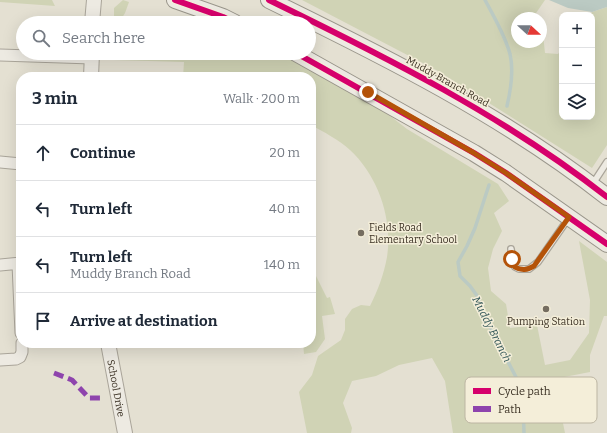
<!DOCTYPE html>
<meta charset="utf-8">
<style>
body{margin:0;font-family:Bitter,serif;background:#f6f6f7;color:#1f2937}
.controls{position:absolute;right:12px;top:12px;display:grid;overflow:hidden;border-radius:8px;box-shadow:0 4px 16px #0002}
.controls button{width:36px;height:36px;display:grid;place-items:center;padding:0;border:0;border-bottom:1px solid #e0e1e3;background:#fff;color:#1f2937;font:20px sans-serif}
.compass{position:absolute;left:511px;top:12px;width:36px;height:36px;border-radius:50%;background:#fff;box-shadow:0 4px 16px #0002;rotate:111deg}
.stop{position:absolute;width:12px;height:12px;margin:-9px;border:3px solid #b45309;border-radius:50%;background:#fff}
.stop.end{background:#b45309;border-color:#fff;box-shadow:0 1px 4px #0008}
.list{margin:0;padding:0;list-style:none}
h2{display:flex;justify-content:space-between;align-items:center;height:52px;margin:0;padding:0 16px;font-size:17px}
h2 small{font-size:13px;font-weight:400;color:#747a83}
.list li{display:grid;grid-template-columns:26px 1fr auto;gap:12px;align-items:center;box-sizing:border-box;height:56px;padding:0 16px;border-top:1px solid #e0e1e3}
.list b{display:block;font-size:15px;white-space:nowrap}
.list p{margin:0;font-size:13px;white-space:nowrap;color:#747a83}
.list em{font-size:13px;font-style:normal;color:#747a83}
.icon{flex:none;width:22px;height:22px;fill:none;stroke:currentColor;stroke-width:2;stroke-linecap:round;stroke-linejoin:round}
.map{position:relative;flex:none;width:607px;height:433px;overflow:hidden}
.search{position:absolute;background:#fff;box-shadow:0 4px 16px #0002;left:16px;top:16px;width:300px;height:44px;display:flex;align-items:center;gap:10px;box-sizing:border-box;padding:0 14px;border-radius:22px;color:#747a83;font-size:15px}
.panel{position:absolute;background:#fff;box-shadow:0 4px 16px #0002;left:16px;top:72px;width:300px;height:276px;border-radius:16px}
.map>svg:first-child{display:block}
.green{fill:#d0d3b5}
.water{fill:#bbcac3}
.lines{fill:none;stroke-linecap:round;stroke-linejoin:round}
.stream{stroke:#bbcac3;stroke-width:3.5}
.service-casing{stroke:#aaa59a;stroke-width:8}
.minor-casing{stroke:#aaa59a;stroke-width:13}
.tertiary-casing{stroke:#aaa59a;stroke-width:16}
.secondary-casing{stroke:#99958a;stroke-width:18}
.service{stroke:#edeae2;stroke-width:5.5}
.minor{stroke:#edeae2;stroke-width:11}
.tertiary{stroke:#edeae2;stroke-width:14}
.secondary{stroke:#edeae2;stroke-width:16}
.quiet{stroke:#8e44ad;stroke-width:5;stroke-dasharray:10 5;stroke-linecap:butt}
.cycleway-casing{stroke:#f4eed9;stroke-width:8}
.cycleway{stroke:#d6006c;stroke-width:6}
.route{stroke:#b45309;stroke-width:5}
.poi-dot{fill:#756d60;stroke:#f4eed9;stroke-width:1.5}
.labels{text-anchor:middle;stroke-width:3;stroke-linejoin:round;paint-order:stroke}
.street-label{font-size:10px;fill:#392f22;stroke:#f4eed9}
.poi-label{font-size:10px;fill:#392f22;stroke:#f4eed9;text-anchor:start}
.water-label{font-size:11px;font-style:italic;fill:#325657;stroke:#f4eed9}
.key{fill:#f4eed9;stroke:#bcb5a2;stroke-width:1}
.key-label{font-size:11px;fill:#392f22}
</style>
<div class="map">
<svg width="607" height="433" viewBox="0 0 607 433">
<rect width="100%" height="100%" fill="#e4e0d2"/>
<path class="green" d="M0 0H52L55 6 0 2Z
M123 0 129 2 125 13 119 23H114V8Z
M302 0H545L534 16 535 18H517V42H541V30L543 34 545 53 558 54 562 49V117H592V15H590L592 12 607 7V145L592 168 438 71Z
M113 53 131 54 281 53 300 62 385 112 407 129 498 184 509 201 494 213 502 231 493 249 488 268 491 291 506 304 510 328 537 325 545 365 570 360 589 333 590 300 579 241 607 262V316H604L590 355V372L554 379 565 433H453L445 381 432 358 399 365 376 376 352 381 343 403 352 428 351 433H307L299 392 312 375 318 356 341 340 345 330V319L352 309 361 305 370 306C378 290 384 274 387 257 393 219 378 176 350 150 339 140 324 132 311 125V77H183L184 62 113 60Z
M311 266 327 298 330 297 335 314 322 316 325 339 316 352 304 354 303 343H311Z"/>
<path class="water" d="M549 0H607V7L592 12 568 8Z"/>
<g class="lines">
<path class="stream" d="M485 0C494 17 505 35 510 54 514 71 511 89 507 106
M489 185 475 228 467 246 458 262 460 276 470 286 478 297 484 316 516 377 523 402 524 433"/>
<g class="service-casing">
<path id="service" d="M592 185 607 162
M511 249 513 264 515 267 519 269H529L538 262 568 219"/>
</g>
<g class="minor-casing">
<path id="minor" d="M0 55 92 58
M0 162 21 164
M18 264 21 333
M0 265 21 263
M0 360 16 359 20 357 22 352V343"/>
</g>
<g class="tertiary-casing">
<g id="tertiary">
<path d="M92 23 94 0"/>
<path d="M91 77 92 53"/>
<path id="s1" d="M108 343 125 433"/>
</g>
</g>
<g class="secondary-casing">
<path id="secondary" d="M175 0 223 17 235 23
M269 0C386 57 504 116 607 197
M296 53 474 153 506 173 607 244"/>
</g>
<use href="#service" class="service"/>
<use href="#minor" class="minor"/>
<use href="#tertiary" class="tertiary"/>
<use href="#secondary" class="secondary"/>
<path class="quiet" d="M54 373 72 380 89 398H103"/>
<g class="cycleway-casing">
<path id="cycleway" d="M175 0 223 17 235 23
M269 0C386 57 504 116 607 197
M296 53 474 153 506 173 607 244"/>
</g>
<use href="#cycleway" class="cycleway"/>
</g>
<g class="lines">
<path class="route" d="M368 92 474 153 506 173 569 217 534 266C527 270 522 271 515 267L512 259"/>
</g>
<g class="poi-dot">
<circle cx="361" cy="233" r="4"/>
<circle cx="546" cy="309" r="4"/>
</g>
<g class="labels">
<g class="street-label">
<text transform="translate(448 81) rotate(29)" y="4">Muddy Branch Road</text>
<text dy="4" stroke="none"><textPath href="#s1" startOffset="46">School Drive</textPath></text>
</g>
<g class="poi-label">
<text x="369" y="231">Fields Road<tspan x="369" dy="12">Elementary School</tspan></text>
<text x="546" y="325" text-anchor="middle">Pumping Station</text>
</g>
<g class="water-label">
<text transform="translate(492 329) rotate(63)" y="4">Muddy Branch</text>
</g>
</g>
<rect x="465" y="377" width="132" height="46" rx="6" class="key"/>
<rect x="473" y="388" width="18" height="6" fill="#d6006c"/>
<rect x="473" y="406" width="18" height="6" fill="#8e44ad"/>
<g class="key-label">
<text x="498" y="395">Cycle path</text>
<text x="498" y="413">Path</text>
</g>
</svg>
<div class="controls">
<button>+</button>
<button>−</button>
<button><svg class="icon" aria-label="layers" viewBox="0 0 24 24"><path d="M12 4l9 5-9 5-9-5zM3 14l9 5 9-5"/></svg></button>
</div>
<svg class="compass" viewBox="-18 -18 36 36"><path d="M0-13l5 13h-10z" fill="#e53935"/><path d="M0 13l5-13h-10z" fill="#747a83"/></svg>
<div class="stop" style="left:512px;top:259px"></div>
<div class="stop end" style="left:368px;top:92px"></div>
<div class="search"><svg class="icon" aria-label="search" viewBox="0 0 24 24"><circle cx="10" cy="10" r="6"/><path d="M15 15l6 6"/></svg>Search here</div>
<section class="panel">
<h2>3 min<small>Walk · 200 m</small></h2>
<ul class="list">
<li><svg class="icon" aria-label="ahead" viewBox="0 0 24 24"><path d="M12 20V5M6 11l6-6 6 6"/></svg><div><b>Continue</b></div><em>20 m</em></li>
<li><svg class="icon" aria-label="left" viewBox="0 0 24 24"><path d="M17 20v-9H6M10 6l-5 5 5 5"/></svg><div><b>Turn left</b></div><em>40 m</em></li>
<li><svg class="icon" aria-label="left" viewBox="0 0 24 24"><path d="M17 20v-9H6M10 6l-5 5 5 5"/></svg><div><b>Turn left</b><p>Muddy Branch Road</p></div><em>140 m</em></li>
<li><svg class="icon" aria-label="arrive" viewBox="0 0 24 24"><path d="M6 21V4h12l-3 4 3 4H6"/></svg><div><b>Arrive at destination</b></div></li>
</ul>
</section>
</div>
